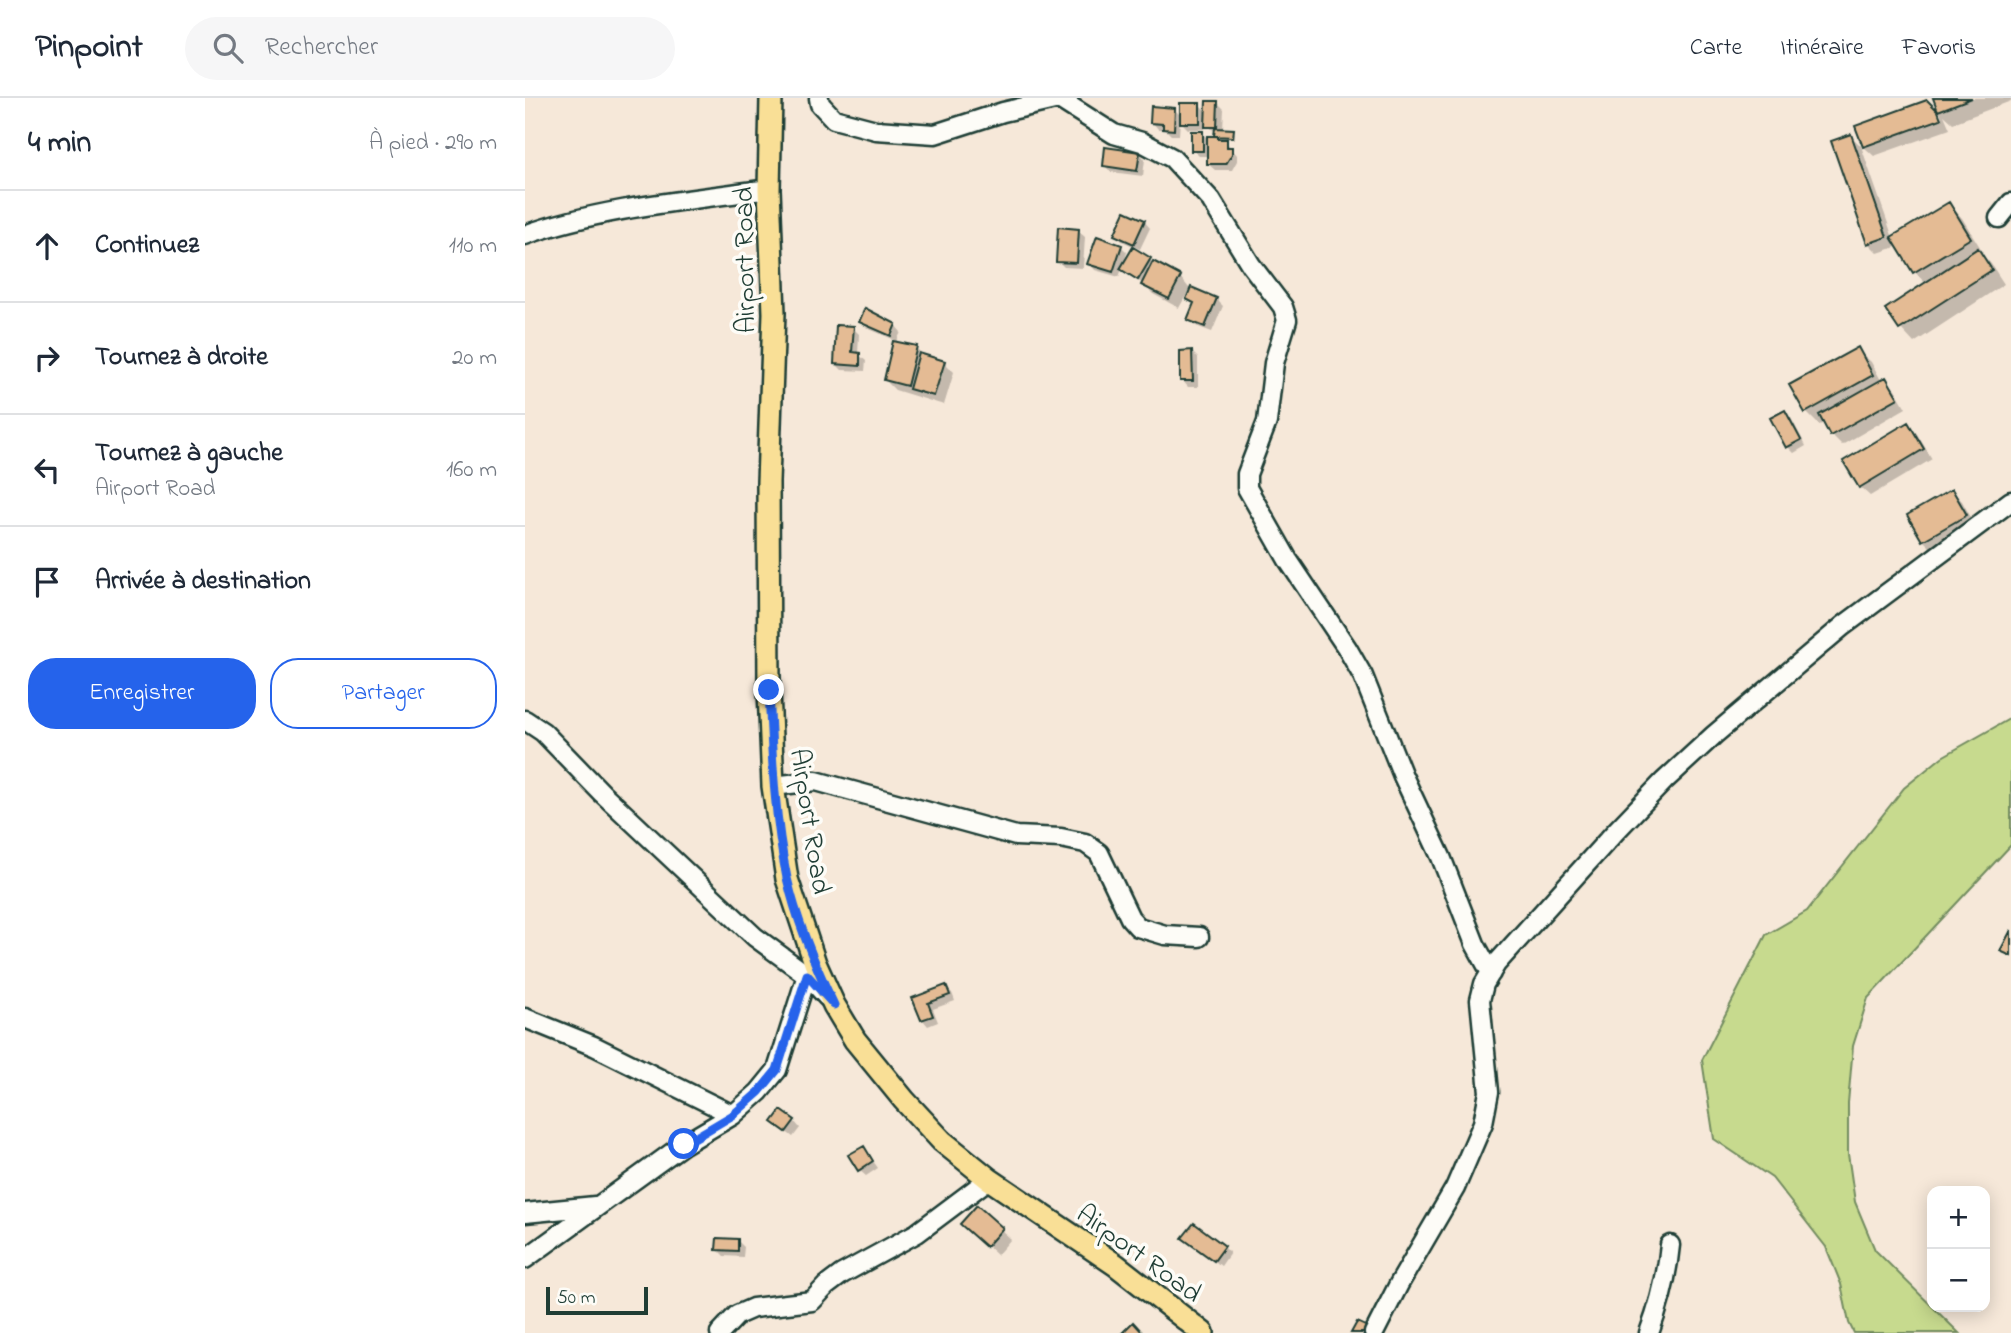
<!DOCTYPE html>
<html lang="fr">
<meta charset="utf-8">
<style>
body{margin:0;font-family:"Indie Flower",sans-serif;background:#f6f6f7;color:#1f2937}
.controls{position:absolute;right:21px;bottom:21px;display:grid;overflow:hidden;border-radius:14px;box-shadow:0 4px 18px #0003}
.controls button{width:63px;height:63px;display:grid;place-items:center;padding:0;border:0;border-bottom:2px solid #e0e1e3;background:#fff;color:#1f2937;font:35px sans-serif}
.scale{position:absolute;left:21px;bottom:18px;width:102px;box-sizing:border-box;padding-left:7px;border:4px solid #1f3d34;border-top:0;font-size:19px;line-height:24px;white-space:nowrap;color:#1f3d34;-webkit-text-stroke:5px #fdfcf7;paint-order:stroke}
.stop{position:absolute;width:21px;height:21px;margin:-16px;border:5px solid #2563eb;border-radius:50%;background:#fff}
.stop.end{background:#2563eb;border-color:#fff;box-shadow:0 2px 7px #0008}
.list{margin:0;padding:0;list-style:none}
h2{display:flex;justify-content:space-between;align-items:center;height:91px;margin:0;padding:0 28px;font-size:30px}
h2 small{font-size:23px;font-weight:400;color:#747a83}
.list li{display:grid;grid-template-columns:46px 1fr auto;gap:21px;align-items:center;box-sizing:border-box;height:112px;padding:0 28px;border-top:2px solid #e0e1e3}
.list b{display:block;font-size:26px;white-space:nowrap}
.list p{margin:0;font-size:23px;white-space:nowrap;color:#747a83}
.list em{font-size:23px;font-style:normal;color:#747a83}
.actions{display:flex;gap:14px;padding:21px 28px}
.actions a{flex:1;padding:16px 0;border:2px solid #2563eb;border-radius:28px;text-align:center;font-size:24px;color:#2563eb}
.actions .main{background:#2563eb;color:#fff}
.icon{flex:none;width:38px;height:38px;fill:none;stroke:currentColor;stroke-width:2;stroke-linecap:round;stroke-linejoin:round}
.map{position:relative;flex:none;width:1486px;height:1235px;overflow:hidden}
header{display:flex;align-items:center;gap:42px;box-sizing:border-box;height:98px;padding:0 35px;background:#fff;border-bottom:2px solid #e0e1e3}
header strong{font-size:33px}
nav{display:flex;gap:38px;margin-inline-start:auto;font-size:24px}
.search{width:490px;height:63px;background:#f6f6f7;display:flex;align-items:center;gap:18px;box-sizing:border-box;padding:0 24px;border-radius:38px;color:#747a83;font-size:26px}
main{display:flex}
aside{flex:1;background:#fff}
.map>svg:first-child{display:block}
.green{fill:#c7da8e;stroke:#738c61;stroke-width:2}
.shadow{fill:#0003}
.building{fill:#e4bb94;stroke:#1f3d34;stroke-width:2}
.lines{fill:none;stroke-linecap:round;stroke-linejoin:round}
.minor-casing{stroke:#1f3d34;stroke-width:23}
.major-casing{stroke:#1f3d34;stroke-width:26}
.minor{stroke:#fdfcf7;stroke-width:18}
.major{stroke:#f9df96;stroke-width:21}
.route{stroke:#2563eb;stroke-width:9}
.labels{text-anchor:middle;stroke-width:7;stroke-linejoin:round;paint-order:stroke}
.street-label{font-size:28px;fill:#1f3d34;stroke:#fdfcf7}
</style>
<header>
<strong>Pinpoint</strong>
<div class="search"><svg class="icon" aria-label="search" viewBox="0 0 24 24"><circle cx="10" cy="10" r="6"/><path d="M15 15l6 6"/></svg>Rechercher</div>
<nav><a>Carte</a><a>Itinéraire</a><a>Favoris</a></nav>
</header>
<main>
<aside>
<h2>4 min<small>À pied · 290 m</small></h2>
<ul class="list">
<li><svg class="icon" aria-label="ahead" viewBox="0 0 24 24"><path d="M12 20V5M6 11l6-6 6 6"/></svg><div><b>Continuez</b></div><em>110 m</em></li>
<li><svg class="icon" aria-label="right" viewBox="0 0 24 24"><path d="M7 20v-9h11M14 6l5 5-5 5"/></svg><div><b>Tournez à droite</b></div><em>20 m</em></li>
<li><svg class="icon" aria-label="left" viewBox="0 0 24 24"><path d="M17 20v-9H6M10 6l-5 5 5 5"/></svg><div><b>Tournez à gauche</b><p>Airport Road</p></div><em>160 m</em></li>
<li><svg class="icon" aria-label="arrive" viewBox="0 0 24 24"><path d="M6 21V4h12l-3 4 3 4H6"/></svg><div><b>Arrivée à destination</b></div></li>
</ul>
<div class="actions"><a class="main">Enregistrer</a><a>Partager</a></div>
</aside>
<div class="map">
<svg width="1486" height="1235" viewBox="0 0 1486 1235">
<rect width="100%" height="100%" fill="#f6e8d9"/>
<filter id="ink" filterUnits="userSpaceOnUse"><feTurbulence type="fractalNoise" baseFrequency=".0143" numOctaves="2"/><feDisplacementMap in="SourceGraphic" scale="14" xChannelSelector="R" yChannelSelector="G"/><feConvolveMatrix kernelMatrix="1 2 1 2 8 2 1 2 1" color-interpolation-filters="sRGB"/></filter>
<g filter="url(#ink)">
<path class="green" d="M1486 620V747L1343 900 1328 948 1323 1005V1056L1330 1104 1350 1152 1434 1235H1329L1324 1225 1316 1186 1301 1149 1247 1080 1189 1041 1177 962 1241 837 1282 813 1379 690 1417 659Z"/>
<path class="shadow" d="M1410 0H1486V3L1428 25 1419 17 1425 31 1349 58 1339 49 1401 4 1417 19Z
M693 5 699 11 698 32 708 33 710 35V41L698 40 712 57V63L707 72H690L683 66V58H674L668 52 677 35 682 40H691V34L680 26V31H663L655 23 654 37H646L640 31H633L627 24 649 11 657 19 674 6 683 15Z
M1326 38 1336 48 1368 140 1424 106 1437 120 1458 154 1456 155 1466 166 1479 186 1389 245 1376 231 1362 211 1401 186 1390 174 1374 148 1353 155 1343 145Z
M614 55 620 61 618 78 586 74 580 68Z
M619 123 625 130 615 151 597 143 591 136Z
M553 133 560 139 558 170 539 169 533 163Z
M596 148 602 154 599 165 609 152 630 166 655 179 664 190 691 201 698 208 687 234 671 228 664 222 670 208 663 201 666 193 664 192 654 210 628 196 618 186 597 171 594 179 570 172 564 165Z
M336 223 370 227 376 234 371 245 391 250 399 258 419 264 429 274 419 307 370 292 360 282 370 242 342 230Z
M328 230 334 236 333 256 341 263 340 273 317 272 311 266Z
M1332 251 1346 264 1357 284 1360 281 1370 291 1381 310 1317 347 1307 337 1300 325 1294 327 1281 314Z
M667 254 673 260V289H663L657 282Z
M1260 314 1266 320 1281 348 1269 355 1263 349Z
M1383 327 1392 336 1407 361 1345 398 1335 389Z
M1427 393 1437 403 1450 427 1408 452 1398 442Z
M420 889 427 895 430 903 408 911 413 924 403 928 397 921 389 901Z
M269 1023 275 1030 268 1039 256 1030Z
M339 1050 353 1070 341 1078 334 1072Z
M452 1110 486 1141 472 1157 448 1135Z
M660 1140 699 1149 705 1155 696 1168Z
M212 1142 219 1149 218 1159 199 1158 193 1152Z"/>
<path class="building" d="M1408 0H1447L1413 13Z
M1402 2 1413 13 1416 21 1338 49 1330 28Z
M681 3H693L692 29H680Z
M655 5H675V25H655Z
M626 8 650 10 649 32 638 31V26L625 25Z
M690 30 709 31 708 39 689 38Z
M666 33H678V53H666Z
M1326 36 1362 139 1342 146 1306 43Z
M682 38H693V41H702V49H707V56L701 66H682Z
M580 49 615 54 612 73 578 68Z
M1424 104 1446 140 1388 175 1366 139Z
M600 113 620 122 609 146 589 137Z
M533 129 554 131 552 165 531 164Z
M572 138 597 147 588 174 562 166Z
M608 149 626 160 613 182 595 171Z
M1453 150 1467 172 1374 232 1360 211Z
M628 163 656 178 644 201 616 187Z
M666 189 692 200 680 229 662 222 669 205 661 201Z
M340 210 371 226 366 238 334 224Z
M311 227 329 228 327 254 335 255V268L309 266Z
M368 243 392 248 382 288 359 282Z
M1333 249 1348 277 1280 315 1264 287Z
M667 252 668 283H655V253Z
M394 255 420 263 409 298 384 291Z
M1361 279 1373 300 1305 338 1294 317Z
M1260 312 1276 342 1261 350 1245 320Z
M1383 324 1399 351 1334 390 1318 363Z
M1427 391 1442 417 1397 443 1382 417Z
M1486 832V858L1475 853Z
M421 887 425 897 403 905 408 918 396 922 387 900Z
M256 1012 270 1022 261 1034 247 1024Z
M339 1048 348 1063 333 1073 323 1057Z
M452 1107 478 1130 461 1149 435 1126Z
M669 1125 700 1148 689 1163 657 1140Z
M192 1140 213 1141V1153L191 1152Z
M608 1224 618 1235H597Z
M832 1224 845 1230 842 1235H826Z"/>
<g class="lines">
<g class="minor-casing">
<path id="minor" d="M294 0 295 6 309 21 351 32 410 36 478 14 538 0
M534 1 589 36 617 44 647 60 686 102 726 167 758 209 762 222 749 265 742 324 722 376V390L763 462 822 550 838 578 878 678 916 759 950 846 966 875
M1474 120 1486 105
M0 137C74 110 166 102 244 91
M0 622 18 634 77 695 230 839 282 877 302 899
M248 688 291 683 491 738 536 740 560 745 574 755 605 820 613 829 640 837 674 839
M0 920 69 948 208 1017
M0 1115 70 1108
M0 1161 159 1046 208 1017 234 994 252 972 282 877
M195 1235 212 1217 228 1210 287 1203 301 1188 317 1176 392 1135 464 1081
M849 1235 874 1186 930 1090 958 1025 964 994 955 902 959 886 971 866 1091 733 1139 683 1189 637 1318 528 1486 403
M1124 1235C1135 1206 1142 1178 1145 1147"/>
</g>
<g class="major-casing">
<path id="major" d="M246 0 244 91 249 215 243 384 244 592 248 688 262 781 290 865 309 907 330 942 379 1002 417 1043 464 1081 591 1167 678 1235"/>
</g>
<use href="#minor" class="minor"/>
<use href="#major" class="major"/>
</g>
</g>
<g class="lines" filter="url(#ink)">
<path class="route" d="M159 1046 208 1017 234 994 252 972 282 877 309 907C290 867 272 824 262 780 249 718 247 655 244 592"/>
</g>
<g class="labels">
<g class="street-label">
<text transform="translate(218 162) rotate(-91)" y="10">Airport Road</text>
<text transform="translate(287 723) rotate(81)" y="10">Airport Road</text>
<text transform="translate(615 1154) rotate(36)" y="10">Airport Road</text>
</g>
</g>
</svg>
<div class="controls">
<button>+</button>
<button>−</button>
</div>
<div class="scale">50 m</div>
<div class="stop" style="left:159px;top:1046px"></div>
<div class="stop end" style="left:244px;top:592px"></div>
</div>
</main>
